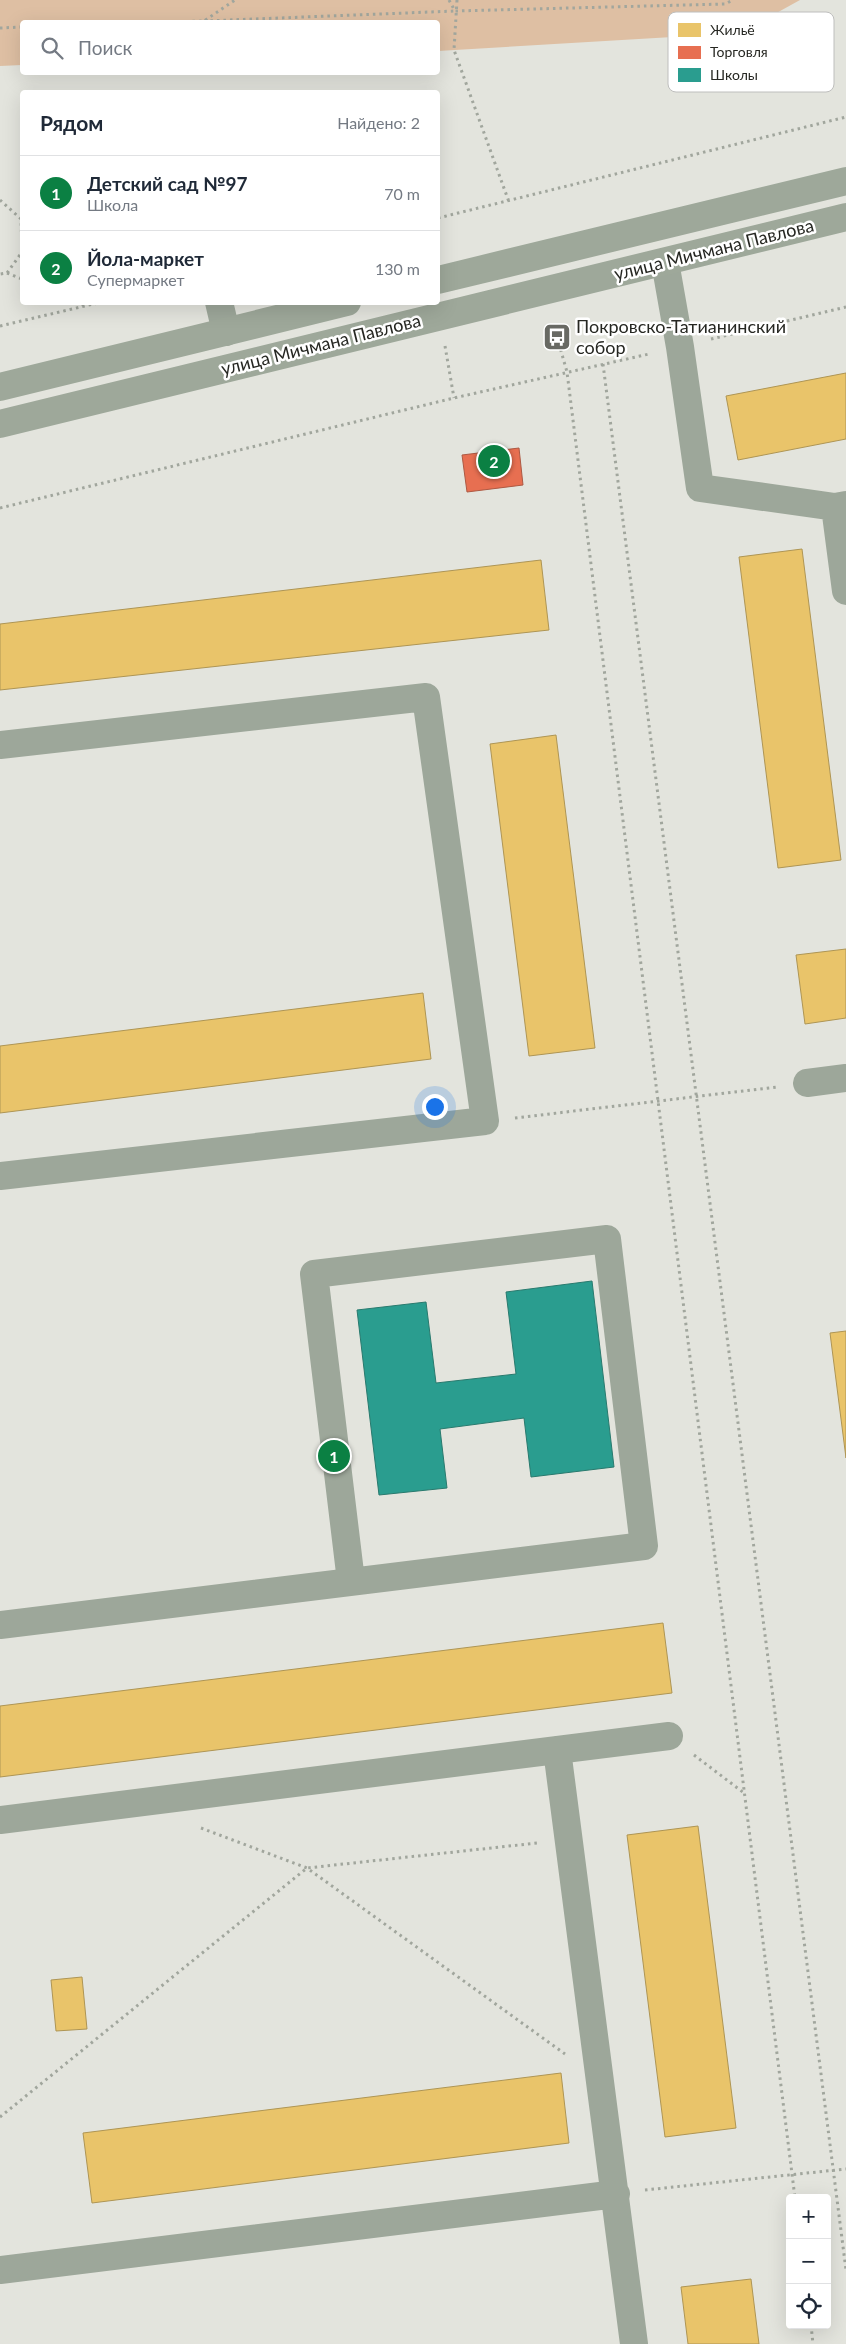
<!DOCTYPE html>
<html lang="ru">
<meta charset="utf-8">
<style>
body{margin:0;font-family:Lato,sans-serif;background:#f6f6f7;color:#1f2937}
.controls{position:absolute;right:15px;bottom:15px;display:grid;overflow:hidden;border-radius:5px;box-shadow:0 5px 20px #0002}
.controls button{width:45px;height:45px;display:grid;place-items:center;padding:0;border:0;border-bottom:1px solid #e0e1e3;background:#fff;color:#1f2937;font:25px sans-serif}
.you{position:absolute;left:434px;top:1106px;width:18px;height:18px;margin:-12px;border:4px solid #fff;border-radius:50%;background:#1a73e8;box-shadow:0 0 0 8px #1a73e833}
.badge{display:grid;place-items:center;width:32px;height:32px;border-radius:50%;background:#0b8043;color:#fff;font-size:16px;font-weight:700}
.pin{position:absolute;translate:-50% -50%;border:2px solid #fff;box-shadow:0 1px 5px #0006}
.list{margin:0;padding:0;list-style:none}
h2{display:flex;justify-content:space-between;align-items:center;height:65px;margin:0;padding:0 20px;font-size:21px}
h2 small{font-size:16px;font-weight:400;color:#747a83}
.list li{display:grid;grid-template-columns:32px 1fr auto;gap:15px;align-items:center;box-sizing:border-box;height:75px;padding:0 20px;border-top:1px solid #e0e1e3}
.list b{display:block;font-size:19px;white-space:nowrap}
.list p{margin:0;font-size:16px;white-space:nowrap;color:#747a83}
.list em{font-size:16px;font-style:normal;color:#747a83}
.icon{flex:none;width:28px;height:28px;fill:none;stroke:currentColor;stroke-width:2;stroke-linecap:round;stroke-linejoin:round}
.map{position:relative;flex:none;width:846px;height:2344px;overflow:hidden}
.search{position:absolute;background:#fff;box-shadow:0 5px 20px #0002;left:20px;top:20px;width:420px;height:55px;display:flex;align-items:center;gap:12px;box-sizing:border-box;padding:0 18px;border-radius:5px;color:#747a83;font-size:19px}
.panel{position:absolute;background:#fff;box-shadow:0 5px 20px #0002;left:20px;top:90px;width:420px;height:215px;border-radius:5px}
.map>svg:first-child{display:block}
.forest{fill:#debfa3}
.homes{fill:#e9c46a;stroke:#ae9554}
.shops{fill:#e76f51;stroke:#ad5943}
.schools{fill:#2a9d8f;stroke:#297a6e}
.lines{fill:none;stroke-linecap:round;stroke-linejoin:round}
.path{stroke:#a1a69d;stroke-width:3;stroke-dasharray:2.5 4;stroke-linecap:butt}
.minor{stroke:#9da79a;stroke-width:28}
.major{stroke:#9ea89a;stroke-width:28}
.labels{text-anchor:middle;stroke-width:5;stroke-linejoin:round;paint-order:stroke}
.street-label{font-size:18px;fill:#262722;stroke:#fff}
.poi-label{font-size:18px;fill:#262722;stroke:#fff;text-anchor:start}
.key{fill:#fff;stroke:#bebebd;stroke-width:1}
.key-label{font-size:14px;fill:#262722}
</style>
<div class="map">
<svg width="846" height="2344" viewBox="0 0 846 2344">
<rect width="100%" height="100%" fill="#e3e4dd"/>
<path class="forest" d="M0 0H800L740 33 438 51V22H22V65L0 66Z"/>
<path class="homes" d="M846 373V439L738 460 726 396Z
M802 549 841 860 778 868 739 557Z
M541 560 549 630 0 690V624Z
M556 735 595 1048 529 1056 490 744Z
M846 949V1018L805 1024 796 955Z
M423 993 431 1059 0 1113V1046Z
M846 1331V1458L830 1333Z
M663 1623 672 1693 0 1777V1706Z
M698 1826 736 2128 665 2137 627 1835Z
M82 1977 87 2029 56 2031 51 1980Z
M561 2073 569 2143 92 2203 83 2133Z
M751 2279 759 2344H688L681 2287Z"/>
<path class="shops" d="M519 448 523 485 467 492 462 455Z"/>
<path class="schools" d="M592 1281 614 1467 531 1477 524 1418 440 1429 447 1488 379 1495 357 1310 426 1302 436 1383 516 1374 506 1292Z"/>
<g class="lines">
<path class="path" d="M449 0 455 11 725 4 733 0
M457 0 454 50 509 202
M204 21 455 11
M173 22 204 21 235 0
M0 28 22 27
M0 200 21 219 22 252 7 273 0 274
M438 218 846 117
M7 273 22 279
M76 302 85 306
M0 326 102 302
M557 337 567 372 795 2198
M711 339 846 307
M445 346 454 398
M603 364 846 2270
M0 508 454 398 649 354
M515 1118 777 1087
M694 1755 744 1793
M201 1828 307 1868 565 2054
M0 2117 307 1868 537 1843
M645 2190 846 2169
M811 2325 813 2344"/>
<path class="minor" d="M665 262 680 347 700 488 835 507 846 505
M219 302 226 332
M835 507 846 591
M0 745 426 697 485 1121 0 1176
M807 1083 846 1078
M0 1625 644 1546 607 1239 314 1274 351 1581
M557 1750 634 2344
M0 1820 669 1736
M0 2270 616 2194"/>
<path class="major" d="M438 280 846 181
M0 387 347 302
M0 424 846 217"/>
</g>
<defs>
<g id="bus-square" transform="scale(1.4375)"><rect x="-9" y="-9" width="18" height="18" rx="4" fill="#686963" stroke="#fff"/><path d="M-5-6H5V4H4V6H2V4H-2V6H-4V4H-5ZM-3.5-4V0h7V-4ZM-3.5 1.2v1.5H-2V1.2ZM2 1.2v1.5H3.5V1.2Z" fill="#fff"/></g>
</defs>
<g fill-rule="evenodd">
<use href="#bus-square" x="557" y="337"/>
</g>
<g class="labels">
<g class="street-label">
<text transform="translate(714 250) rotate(-14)" y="6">улица Мичмана Павлова</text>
<text transform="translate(321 345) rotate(-14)" y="6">улица Мичмана Павлова</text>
</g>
<g class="poi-label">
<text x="576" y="333">Покровско-Татианинский<tspan x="576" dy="21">собор</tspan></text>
</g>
</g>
<rect x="668" y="12" width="166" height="80" rx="8" class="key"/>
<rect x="678" y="23" width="23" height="14" fill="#e9c46a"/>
<rect x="678" y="46" width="23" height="13" fill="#e76f51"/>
<rect x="678" y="68" width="23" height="14" fill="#2a9d8f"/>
<g class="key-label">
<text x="710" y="35">Жильё</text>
<text x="710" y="57">Торговля</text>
<text x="710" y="80">Школы</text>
</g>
</svg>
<div class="controls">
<button>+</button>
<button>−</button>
<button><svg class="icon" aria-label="locate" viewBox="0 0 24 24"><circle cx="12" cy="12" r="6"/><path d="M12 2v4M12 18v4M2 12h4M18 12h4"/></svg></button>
</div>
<div class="you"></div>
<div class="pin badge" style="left:334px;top:1456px">1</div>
<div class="pin badge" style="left:494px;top:461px">2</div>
<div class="search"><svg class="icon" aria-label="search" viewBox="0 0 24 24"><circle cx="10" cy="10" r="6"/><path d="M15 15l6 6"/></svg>Поиск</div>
<section class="panel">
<h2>Рядом<small>Найдено: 2</small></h2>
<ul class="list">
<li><span class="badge">1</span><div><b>Детский сад №97</b><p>Школа</p></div><em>70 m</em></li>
<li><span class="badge">2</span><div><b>Йола-маркет</b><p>Супермаркет</p></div><em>130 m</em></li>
</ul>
</section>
</div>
